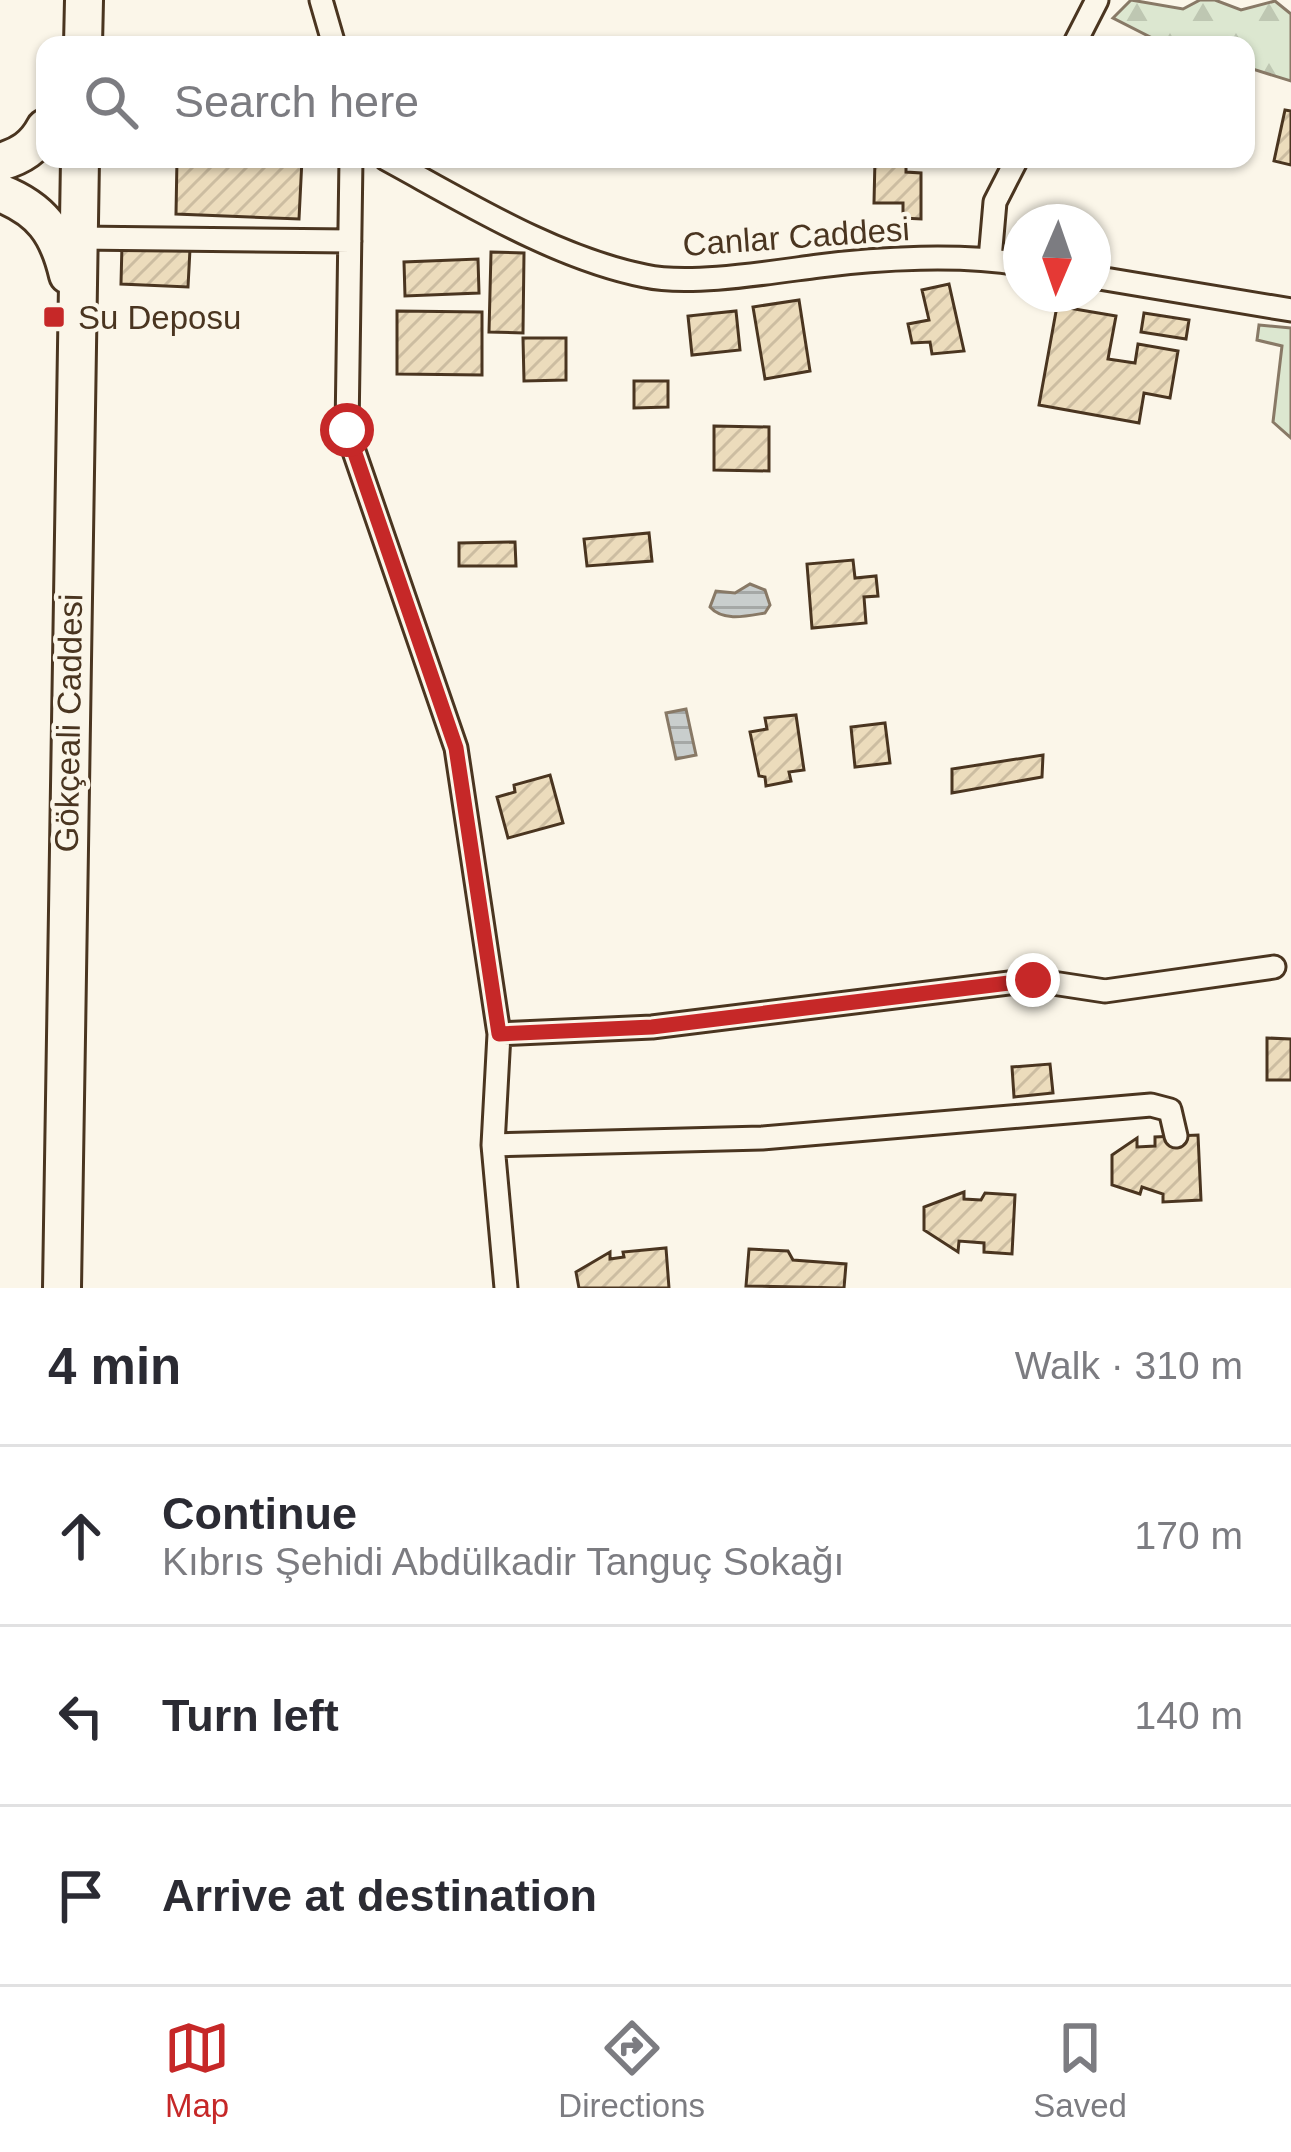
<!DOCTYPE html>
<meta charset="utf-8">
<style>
body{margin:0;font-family:Helvetica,sans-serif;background:#f2f2f3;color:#2b2b33}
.compass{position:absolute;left:1003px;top:204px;width:108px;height:108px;border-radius:50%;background:#fff;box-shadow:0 3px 9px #0004;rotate:182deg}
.stop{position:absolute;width:36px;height:36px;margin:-27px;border:9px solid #c62828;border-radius:50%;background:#fff}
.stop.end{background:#c62828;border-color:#fff;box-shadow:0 3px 12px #0008}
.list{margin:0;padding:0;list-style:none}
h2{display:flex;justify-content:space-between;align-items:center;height:156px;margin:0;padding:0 48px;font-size:51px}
h2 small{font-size:39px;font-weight:400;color:#7c7c81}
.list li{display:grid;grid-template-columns:78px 1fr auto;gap:36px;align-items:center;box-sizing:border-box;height:180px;padding:0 48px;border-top:3px solid #e1e1e2}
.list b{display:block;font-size:45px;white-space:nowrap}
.list p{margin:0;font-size:39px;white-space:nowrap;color:#7c7c81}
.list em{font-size:39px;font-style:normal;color:#7c7c81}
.icon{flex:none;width:66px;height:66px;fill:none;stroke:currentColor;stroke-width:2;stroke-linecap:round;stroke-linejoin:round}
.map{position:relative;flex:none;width:1291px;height:1288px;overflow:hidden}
.search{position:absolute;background:#fff;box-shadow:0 3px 9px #0004;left:36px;right:36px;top:36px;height:132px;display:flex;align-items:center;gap:30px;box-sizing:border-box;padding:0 42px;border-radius:24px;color:#7c7c81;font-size:45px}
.sheet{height:696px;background:#fff}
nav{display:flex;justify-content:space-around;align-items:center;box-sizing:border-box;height:168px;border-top:3px solid #e1e1e2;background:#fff;font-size:33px;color:#7c7c81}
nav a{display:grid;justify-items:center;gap:6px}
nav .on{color:#c62828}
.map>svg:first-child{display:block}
.forest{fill:url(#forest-firs);stroke:#887966;stroke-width:3}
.water{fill:url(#water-rules);stroke:#887966;stroke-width:3}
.building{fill:url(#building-hatch);stroke:#4a3520;stroke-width:3}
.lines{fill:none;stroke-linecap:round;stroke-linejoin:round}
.minor-casing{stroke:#4a3520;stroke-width:27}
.primary-casing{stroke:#4a3520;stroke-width:42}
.minor{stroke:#fbf6e9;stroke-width:21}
.primary{stroke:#fbf6e9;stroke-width:36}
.route{stroke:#c62828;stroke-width:15}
.poi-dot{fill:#c62828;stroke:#fbf6e9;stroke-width:4.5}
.labels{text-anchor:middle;stroke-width:9;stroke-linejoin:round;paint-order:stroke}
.street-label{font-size:33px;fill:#4a3520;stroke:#fbf6e9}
.poi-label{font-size:33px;fill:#4a3520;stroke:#fbf6e9;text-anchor:start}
</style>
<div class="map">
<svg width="1291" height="1288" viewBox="0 0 1291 1288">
<defs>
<pattern id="forest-firs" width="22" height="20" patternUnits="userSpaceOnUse" patternTransform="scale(3)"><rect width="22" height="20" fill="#dce7d0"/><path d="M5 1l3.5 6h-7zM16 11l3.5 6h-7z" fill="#bec7b2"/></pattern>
<pattern id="water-rules" width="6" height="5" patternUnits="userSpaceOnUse" patternTransform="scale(3)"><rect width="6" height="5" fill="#c9cecd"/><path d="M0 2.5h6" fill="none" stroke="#a5a8a6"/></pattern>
<pattern id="building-hatch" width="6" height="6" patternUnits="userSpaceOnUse" patternTransform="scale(3)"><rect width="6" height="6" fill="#ecdcbc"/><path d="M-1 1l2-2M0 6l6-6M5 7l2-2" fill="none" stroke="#ccbda1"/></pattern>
</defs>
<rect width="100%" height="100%" fill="#fbf6e9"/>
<path class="forest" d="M1131 0 1183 9 1200 0H1215L1241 10 1275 1 1291 14V81L1246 67V45H1166L1113 18Z
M1259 325 1291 328V438L1273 422 1282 346 1257 340Z"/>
<path class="water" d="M750 584 765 590 770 605 765 613C747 616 723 622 710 607L716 591 735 593Z
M686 709 696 755 676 759 666 713Z"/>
<path class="building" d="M1285 110 1291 111V165L1274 161Z
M177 159H302L299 219 176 214Z
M875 159H959V161L906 160V172L921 173V219L903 218V203H874Z
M122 244 190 249 188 287 121 284Z
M491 252 524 253 523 333 489 332Z
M478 259 479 293 405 296 404 262Z
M949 284 964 351 932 354 930 342 912 343 908 324 929 320 922 290Z
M799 300 810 371 765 379 753 307Z
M1057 306 1116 316 1108 359 1135 363 1138 344 1178 351 1170 398 1144 393 1139 423 1039 405Z
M397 311 482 312V375L397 374Z
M736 311 740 350 692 355 688 316Z
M1144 313 1189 320 1186 339 1141 332Z
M523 338H566V380L524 381Z
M634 381H668V407L634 408Z
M714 426 769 427V471L714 470Z
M649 533 652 561 587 566 584 539Z
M515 542 516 566H459V543Z
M853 560 855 578 876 576 878 596 864 597 866 623 812 628 807 564Z
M796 715 804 770 789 772 791 781 766 786 765 777 759 776 750 732 767 729 765 718Z
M885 723 890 763 855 767 851 727Z
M1043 755 1042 777 952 793V769Z
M550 775 563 823 508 838 497 797 515 792 514 785Z
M1267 1038 1291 1039V1080H1267Z
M1050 1064 1053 1093 1014 1097 1012 1067Z
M1198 1135 1201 1200 1163 1202V1194L1142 1187 1140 1194 1112 1185V1155L1137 1138V1147L1155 1146V1137Z
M964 1192V1199L981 1200 985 1193 1015 1195 1012 1254 984 1252V1243L959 1241 958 1252 924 1230V1207Z
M666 1248 669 1288H579L576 1272 610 1252V1259L624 1257 623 1252Z
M749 1249 788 1251 793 1260 846 1264 844 1288 746 1286Z"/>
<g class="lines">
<g class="minor-casing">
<path id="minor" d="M321 0 334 45
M1074 45 1097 0
M351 159 347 431 456 748 499 1034 493 1145 506 1288
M386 159C465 202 555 258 645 276 690 286 772 272 819 266 880 258 961 254 1021 264
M78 238 350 241
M990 259 995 202 1017 159
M1093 277 1291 310
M499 1034 652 1027 1033 980 1105 991 1274 967
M493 1145 762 1138 1151 1105 1170 1110 1176 1136"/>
</g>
<g class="primary-casing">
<path id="primary" d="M83 45 84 0
M0 162C21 156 35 147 45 128
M0 193C41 209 58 232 68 275
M62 1288 80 159"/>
</g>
<use href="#minor" class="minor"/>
<use href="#primary" class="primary"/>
</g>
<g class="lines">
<path class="route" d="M347 430 456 748 499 1034 652 1027 1033 980"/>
</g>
<rect class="poi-dot" x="42" y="305" width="24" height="24" rx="6"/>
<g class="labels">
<g class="street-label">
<text transform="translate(796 236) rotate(-4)" y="12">Canlar Caddesi</text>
<text transform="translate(68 723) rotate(-89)" y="12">Gökçeali Caddesi</text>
</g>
<g class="poi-label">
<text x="78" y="329">Su Deposu</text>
</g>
</g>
</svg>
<svg class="compass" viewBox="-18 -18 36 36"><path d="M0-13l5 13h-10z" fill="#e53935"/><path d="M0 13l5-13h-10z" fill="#7c7c81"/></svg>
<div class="stop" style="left:347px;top:430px"></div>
<div class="stop end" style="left:1033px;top:980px"></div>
<div class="search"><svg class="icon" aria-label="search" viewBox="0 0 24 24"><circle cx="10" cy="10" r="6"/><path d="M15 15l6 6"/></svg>Search here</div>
</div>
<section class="sheet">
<h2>4 min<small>Walk · 310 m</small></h2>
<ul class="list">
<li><svg class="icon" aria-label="ahead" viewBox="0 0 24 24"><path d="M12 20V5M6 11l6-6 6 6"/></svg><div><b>Continue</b><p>Kıbrıs Şehidi Abdülkadir Tanguç Sokağı</p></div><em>170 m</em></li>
<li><svg class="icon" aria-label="left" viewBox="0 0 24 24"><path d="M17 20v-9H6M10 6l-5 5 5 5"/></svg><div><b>Turn left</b></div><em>140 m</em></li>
<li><svg class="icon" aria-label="arrive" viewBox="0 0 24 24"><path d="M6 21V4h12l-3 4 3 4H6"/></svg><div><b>Arrive at destination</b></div></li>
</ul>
</section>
<nav>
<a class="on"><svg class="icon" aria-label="map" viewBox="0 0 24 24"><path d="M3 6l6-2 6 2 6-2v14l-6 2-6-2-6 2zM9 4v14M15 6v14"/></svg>Map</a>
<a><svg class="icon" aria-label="directions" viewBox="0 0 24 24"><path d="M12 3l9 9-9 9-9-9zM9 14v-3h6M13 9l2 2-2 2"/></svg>Directions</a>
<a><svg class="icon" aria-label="saved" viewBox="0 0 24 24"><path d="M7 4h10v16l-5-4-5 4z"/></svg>Saved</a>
</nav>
